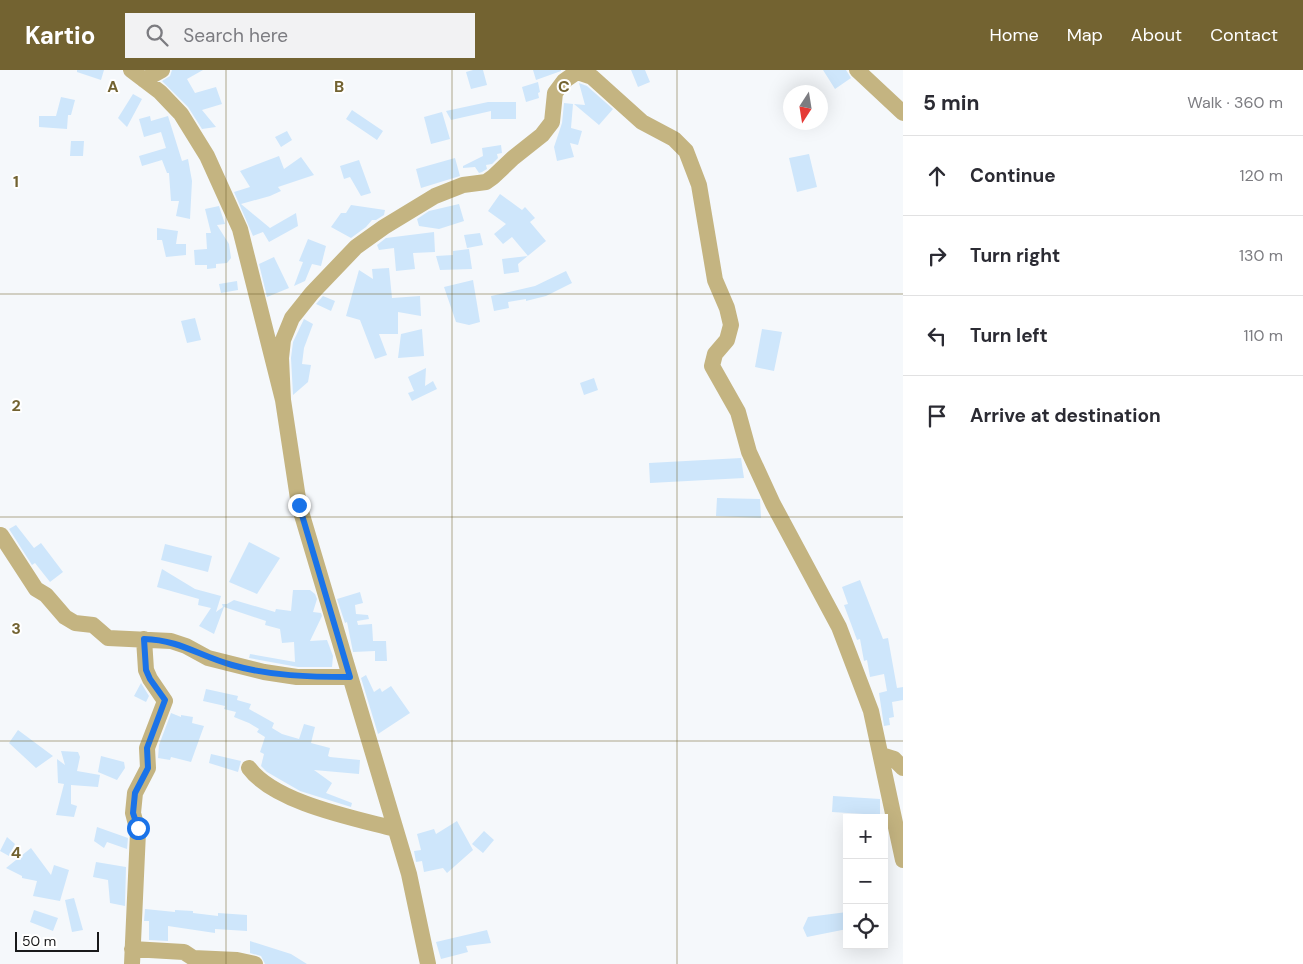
<!DOCTYPE html>
<meta charset="utf-8">
<style>
body{margin:0;font-family:"DM Sans",sans-serif;background:#f2f2f3;color:#2b2b33}
.controls{position:absolute;right:15px;bottom:15px;display:grid;overflow:hidden;border-radius:0px;box-shadow:0 5px 20px #0002}
.controls button{width:45px;height:45px;display:grid;place-items:center;padding:0;border:0;border-bottom:1px solid #e1e1e2;background:#fff;color:#2b2b33;font:25px sans-serif}
.compass{position:absolute;left:783px;top:15px;width:45px;height:45px;border-radius:50%;background:#fff;box-shadow:0 5px 20px #0002;rotate:192deg}
.scale{position:absolute;left:15px;bottom:12px;width:84px;box-sizing:border-box;padding-left:5px;border:2px solid #18191a;border-top:0;font-size:14px;line-height:18px;white-space:nowrap;color:#18191a;-webkit-text-stroke:4px #fff;paint-order:stroke}
.stop{position:absolute;width:15px;height:15px;margin:-11px;border:4px solid #1a73e8;border-radius:50%;background:#fff}
.stop.end{background:#1a73e8;border-color:#fff;box-shadow:0 1px 5px #0008}
.list{margin:0;padding:0;list-style:none}
h2{display:flex;justify-content:space-between;align-items:center;height:65px;margin:0;padding:0 20px;font-size:21px}
h2 small{font-size:16px;font-weight:400;color:#7c7c81}
.list li{display:grid;grid-template-columns:32px 1fr auto;gap:15px;align-items:center;box-sizing:border-box;height:80px;padding:0 20px;border-top:1px solid #e1e1e2}
.list b{display:block;font-size:19px;white-space:nowrap}
.list em{font-size:16px;font-style:normal;color:#7c7c81}
.icon{flex:none;width:28px;height:28px;fill:none;stroke:currentColor;stroke-width:2;stroke-linecap:round;stroke-linejoin:round}
.map{position:relative;flex:none;width:903px;height:894px;overflow:hidden}
header{display:flex;align-items:center;gap:30px;box-sizing:border-box;height:70px;padding:0 25px;background:#736331;color:#fff}
header strong{font-size:24px}
nav{display:flex;gap:28px;margin-inline-start:auto;font-size:18px}
.search{width:350px;height:45px;background:#f2f2f3;display:flex;align-items:center;gap:12px;box-sizing:border-box;padding:0 18px;border-radius:0px;color:#7c7c81;font-size:19px}
main{display:flex}
aside{flex:1;background:#fff}
.map>svg:first-child{display:block}
.building{fill:#cee6fb}
.lines{fill:none;stroke-linecap:round;stroke-linejoin:round}
.minor{stroke:#c4b481;stroke-width:16}
.route{stroke:#1a73e8;stroke-width:6}
.grid{fill:none;stroke:#736331;stroke-width:1;stroke-opacity:0.55}
.grid-label{font-size:16px;text-anchor:middle;font-weight:bold;fill:#736331;stroke:#fff;stroke-width:4;stroke-linejoin:round;paint-order:stroke}
</style>
<header>
<strong>Kartio</strong>
<div class="search"><svg class="icon" aria-label="search" viewBox="0 0 24 24"><circle cx="10" cy="10" r="6"/><path d="M15 15l6 6"/></svg>Search here</div>
<nav><a>Home</a><a>Map</a><a>About</a><a>Contact</a></nav>
</header>
<main>
<div class="map">
<svg width="903" height="894" viewBox="0 0 903 894">
<rect width="100%" height="100%" fill="#f5f8fb"/>
<path class="building" d="M77 0H104L101 10 77 2Z
M172 0H203L187 9 195 23 216 17 222 34 202 40 216 57 202 59 188 37 162 11 170 6Z
M473 0H483L487 15 471 19 466 2Z
M533 0H561V1L536 10Z
M631 0H645L650 12 638 17Z
M823 0H846L851 8 835 19Z
M538 12 540 22 538 23 539 28 526 32 522 17Z
M579 13 587 16 613 39 599 55 574 34 585 35Z
M133 24 142 29 127 57 118 48Z
M61 27 75 30 71 45H68L67 59 39 57V46H56Z
M488 32H516V49H491V41L451 50 446 41Z
M564 33 573 34 571 58 582 61 578 75 570 73 574 87 557 91 554 77 562 53Z
M352 40 383 61 377 70 346 49Z
M442 42 450 69 431 74 424 47Z
M150 46 151 51 168 46 182 91 188 89 192 111 190 149 176 146 179 131H171L169 103H167L162 90 142 96 139 86 166 78 161 62 144 67 139 49Z
M287 61 292 70 281 77 275 67Z
M71 71H84L83 86H70Z
M501 75 502 83 497 84 498 88 492 94 486 95 487 99 482 102 479 103 475 97 463 98V96L483 86 482 78Z
M809 84 817 117 797 122 789 88Z
M279 86 284 99 301 87 314 105 278 117 281 121 270 126 241 134 270 158 296 143 298 156 269 172 263 162 253 166 234 122 250 117 240 101Z
M455 88 460 106 421 118 416 99Z
M359 90 371 123 361 126 350 107 344 109 340 96Z
M500 124 522 140 525 137 535 148 530 152 546 171 518 194 519 202 504 204 502 189 528 186 512 167 503 174 494 164 506 154 488 141Z
M459 134 464 151 439 159 419 156 417 149 429 141Z
M351 135 385 140 384 145 376 150H372L366 157 351 168 331 157 341 143H346Z
M219 136 225 154 217 155 229 174 231 188 227 193 216 194V198L207 199V195H195L194 180 207 179 206 163H211L205 139Z
M157 158 178 161 176 174H186V185L166 187 162 170H157Z
M434 162 435 182 413 183 415 199 396 201 394 178 379 180 377 175 386 168Z
M480 163 483 175 467 178 464 165Z
M308 169 326 176 321 196 312 194 305 211 294 216 303 192 299 191Z
M469 179 472 199 440 200 436 186 453 185V181Z
M274 187 289 218 267 227 259 194Z
M389 198 392 228 420 226 421 246 398 242V264H379L387 285 375 289 360 250 346 246 359 200 373 209 372 199Z
M566 201 572 213 546 226 526 231V229L508 232 509 238 494 241 491 226 535 216Z
M473 210 480 252 469 255 456 252 444 217Z
M237 211 238 220 221 223 219 214Z
M323 226 335 231 331 241 316 234Z
M195 248 201 270 187 273 181 251Z
M304 249 313 254 304 278 302 294 311 295 308 312 293 325 291 288 293 272Z
M422 259 424 286 398 288 401 264Z
M762 259 782 262 774 301 755 297Z
M426 298 425 316 433 311 437 319 412 331 408 323 414 321 408 307Z
M594 308 598 320 584 325 580 313Z
M741 388 744 408 650 413 649 393Z
M717 428 760 429 761 448 716 446Z
M16 455 34 478 41 473 63 502 50 512 35 493 32 495 9 459Z
M249 472 280 488 257 524 229 512Z
M165 474 212 486 208 502 161 490Z
M162 499 195 519 221 526 216 542 223 537 222 534H227L234 530 275 542 276 539 291 541 293 520H310L315 524 317 529 313 542 321 543 322 546 310 571 327 570 333 586 332 597H298L249 588 250 584 295 592 294 572 282 573 280 559 265 555 266 551 224 537 214 564 199 556 211 538 198 535 199 529 157 517Z
M860 510 883 569 888 568 897 618 903 617V630L892 632 894 647 889 648 890 655 884 656 879 623 887 621 884 604 870 607 867 590 864 591 860 569 857 570 844 535 848 534 842 517Z
M360 522 363 533 355 535 356 544 368 545 369 549 357 551 358 555 372 554 373 571H386L387 591H375V581L353 582 347 552 345 553 337 529Z
M366 605 374 622 380 618 382 622 391 616 410 643 378 664 361 608Z
M141 613 149 626 146 632 134 626Z
M206 619 238 626 237 630 251 634 249 639 274 653 272 658 282 664 299 669 304 654 315 657 311 673 330 678 328 686 330 687 360 690 359 704 314 700 332 713 326 723 352 733 351 737 300 721 267 702 261 696 264 684 260 682 265 667 257 662 259 659 249 653 234 647 236 642 224 639 225 636 203 631Z
M171 643 181 647V645L193 647 192 653 204 656 191 692 171 687 170 690 158 688 159 675Z
M18 660 53 686 36 698 9 673Z
M61 681 78 682 80 687 77 701 100 705 98 717 71 715V734L77 736 74 747 56 745 64 714 58 713 57 689 65 695Z
M211 684 241 691 238 702 209 693Z
M101 686 124 692 125 698 117 710 98 702Z
M833 726 880 729V745L832 742Z
M457 751 473 780 447 803 443 798 424 802 422 791 416 792 414 781 421 780 417 764 434 759 436 764Z
M97 757 128 768 127 779 107 772 104 778 94 771Z
M484 761 494 770 483 783 472 774Z
M7 767 15 774 9 786 0 781Z
M31 778 51 805 54 795 69 800 60 831 33 826 37 811 22 808V806L6 798Z
M96 792 126 797 125 836 110 833 108 810 93 807Z
M74 828 83 860 72 862 65 830Z
M145 839 175 842V840L193 841V843L218 846V843L247 845V861L215 859V863L168 856V871L149 870V851H144Z
M34 840 58 848 53 861 30 852Z
M847 842V859L807 867 803 858 808 847Z
M487 860 491 873 466 876 468 882 441 889 436 872Z
M250 871 291 884 307 894H265L261 886 250 883Z"/>
<g class="lines">
<path class="minor" d="M131 0 160 22 181 44 207 86 240 159 283 330 299 435 409 804 428 894
M857 0 903 43
M144 10 162 0
M283 330 281 288 283 270 292 248 312 223 356 177 384 157 435 126 463 115 486 112 493 107 513 88 542 65 552 52 555 23 564 11 577 2 592 7 642 52 674 69 686 81 699 115 715 210 727 238 731 255 727 270 715 284 712 296 738 342 749 382 773 434 839 557 871 641 903 790
M1 465 36 519 46 525 65 547 75 553 93 555 108 568 171 571 186 576 208 588 264 602 297 607H350
M881 685 894 689 903 698
M249 698C275 733 354 748 395 759
M132 879 184 882 193 888 237 890 255 894
M132 894 138 762 133 743 135 723 148 698 147 678 165 631 150 609 146 600 144 569"/>
</g>
<g class="lines">
<path class="route" d="M138 758 133 743 135 723 148 698 147 678 165 630 150 609 146 600 144 569C180 570 199 586 232 595 270 606 310 607 350 607L299 435"/>
</g>
<path class="grid" d="M226 0V894M452 0V894M677 0V894M0 224H903M0 447H903M0 671H903"/>
<g class="grid-label">
<text x="113" y="22">A</text>
<text x="339" y="22">B</text>
<text x="564" y="22">C</text>
<text x="16" y="117">1</text>
<text x="16" y="341">2</text>
<text x="16" y="564">3</text>
<text x="16" y="788">4</text>
</g>
</svg>
<div class="controls">
<button>+</button>
<button>−</button>
<button><svg class="icon" aria-label="locate" viewBox="0 0 24 24"><circle cx="12" cy="12" r="6"/><path d="M12 2v4M12 18v4M2 12h4M18 12h4"/></svg></button>
</div>
<svg class="compass" viewBox="-18 -18 36 36"><path d="M0-13l5 13h-10z" fill="#e53935"/><path d="M0 13l5-13h-10z" fill="#7c7c81"/></svg>
<div class="scale">50 m</div>
<div class="stop" style="left:138px;top:758px"></div>
<div class="stop end" style="left:299px;top:435px"></div>
</div>
<aside>
<h2>5 min<small>Walk · 360 m</small></h2>
<ul class="list">
<li><svg class="icon" aria-label="ahead" viewBox="0 0 24 24"><path d="M12 20V5M6 11l6-6 6 6"/></svg><div><b>Continue</b></div><em>120 m</em></li>
<li><svg class="icon" aria-label="right" viewBox="0 0 24 24"><path d="M7 20v-9h11M14 6l5 5-5 5"/></svg><div><b>Turn right</b></div><em>130 m</em></li>
<li><svg class="icon" aria-label="left" viewBox="0 0 24 24"><path d="M17 20v-9H6M10 6l-5 5 5 5"/></svg><div><b>Turn left</b></div><em>110 m</em></li>
<li><svg class="icon" aria-label="arrive" viewBox="0 0 24 24"><path d="M6 21V4h12l-3 4 3 4H6"/></svg><div><b>Arrive at destination</b></div></li>
</ul>
</aside>
</main>
